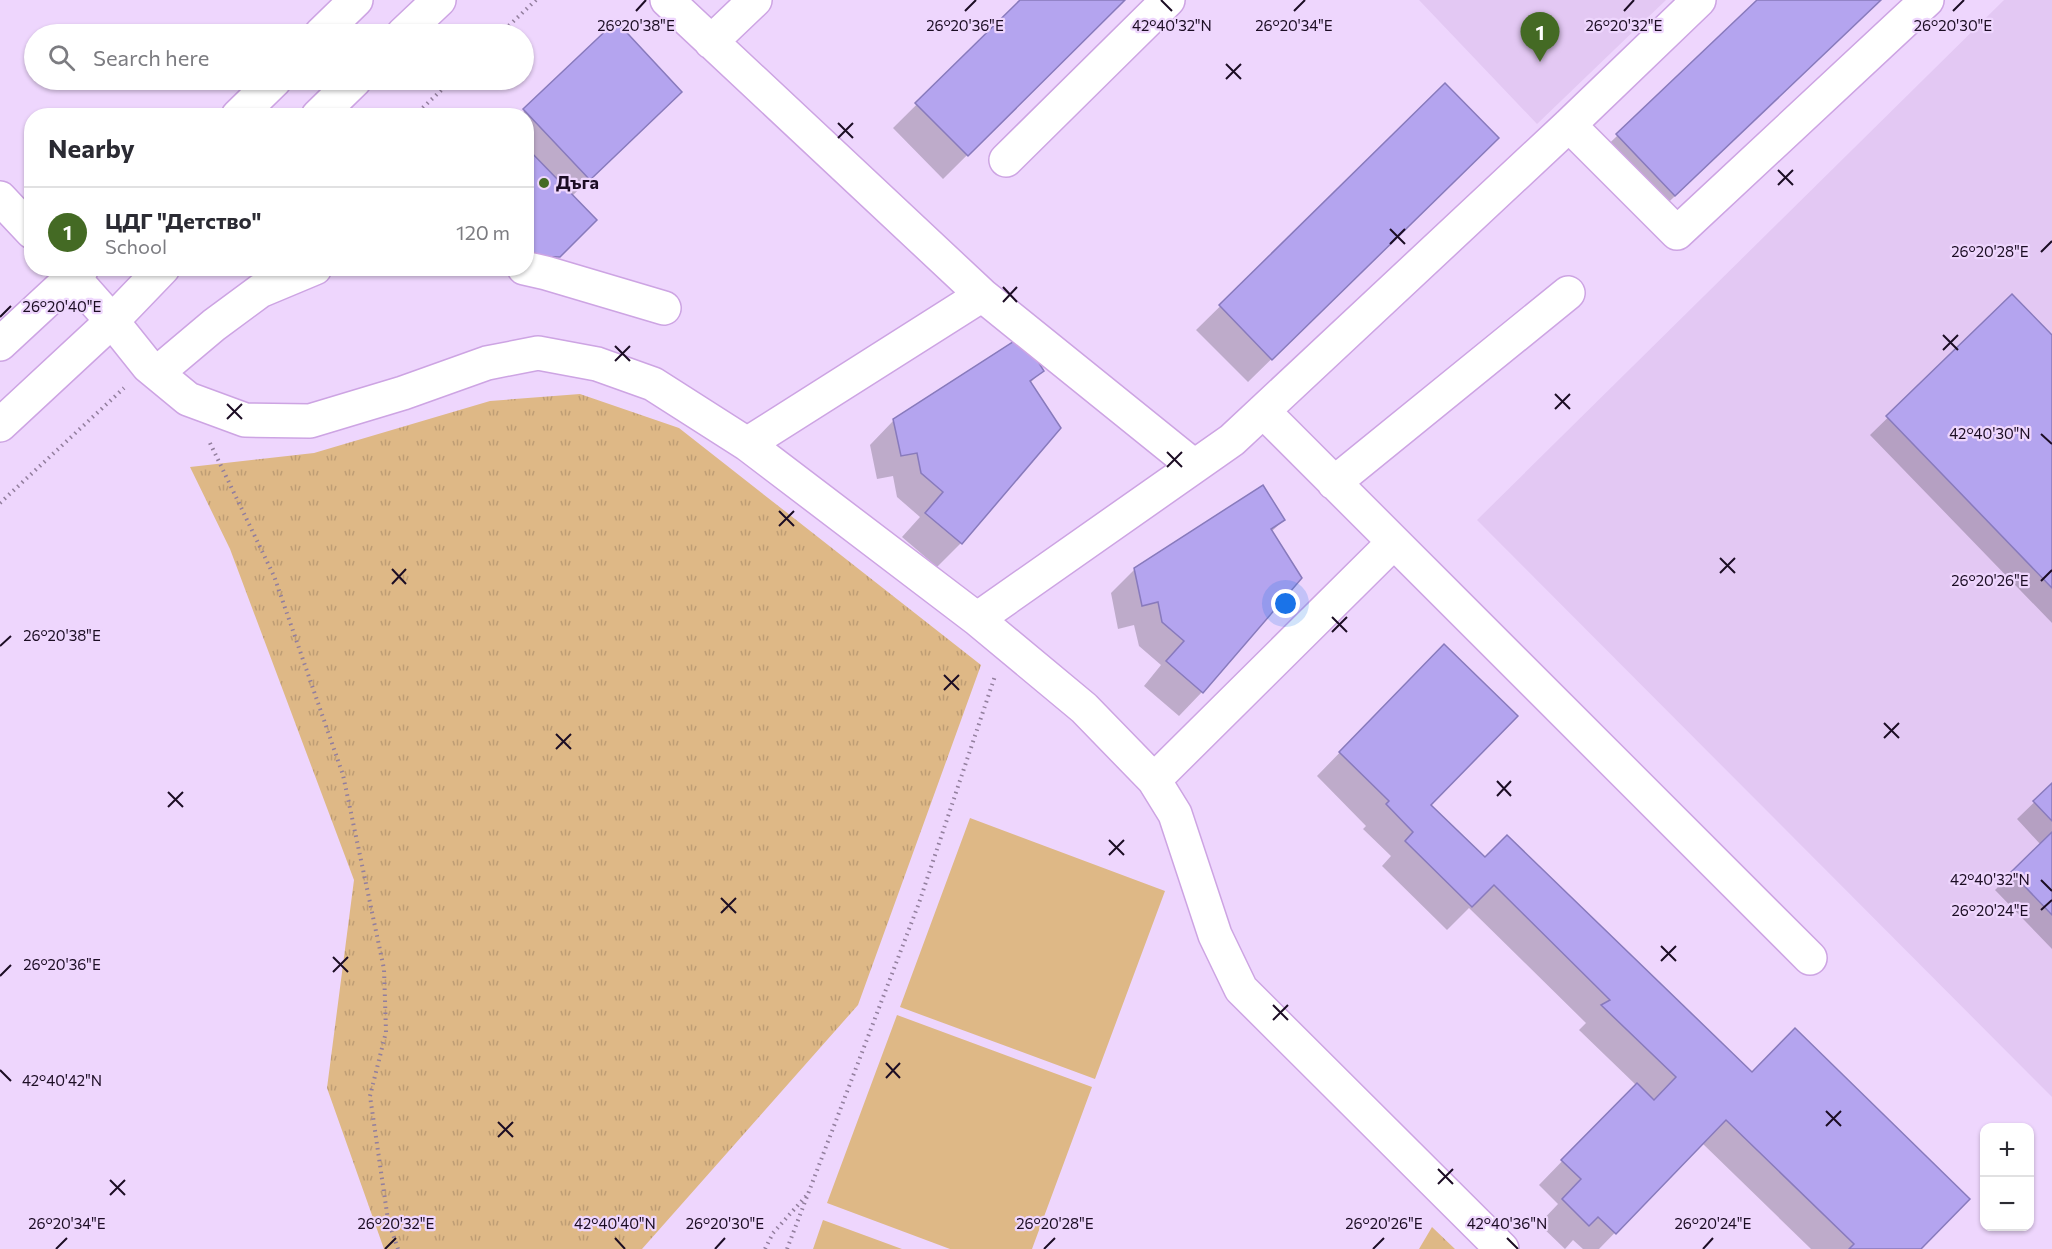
<!DOCTYPE html>
<meta charset="utf-8">
<style>
body{margin:0;font-family:Commissioner,sans-serif;background:#f2f2f3;color:#2b2b33}
.controls{position:absolute;right:18px;bottom:18px;display:grid;overflow:hidden;border-radius:12px;box-shadow:0 2px 4px #0004}
.controls button{width:54px;height:54px;display:grid;place-items:center;padding:0;border:0;border-bottom:2px solid #e1e1e2;background:#fff;color:#2b2b33;font:30px sans-serif}
.you{position:absolute;left:1286px;top:604px;width:21px;height:21px;margin:-15px;border:4px solid #fff;border-radius:50%;background:#1a73e8;box-shadow:0 0 0 9px #1a73e833}
.badge{display:grid;place-items:center;width:39px;height:39px;border-radius:50%;background:#446a24;color:#fff;font-size:20px;font-weight:700}
.pin{position:absolute;translate:-50% -50px;filter:drop-shadow(0 2px 3px #0008)}
.pin::after{content:'';position:absolute;top:32px;width:21px;height:18px;background:inherit;clip-path:polygon(0 0,100% 0,50% 100%)}
.list{margin:0;padding:0;list-style:none}
h2{display:flex;justify-content:space-between;align-items:center;height:78px;margin:0;padding:0 24px;font-size:26px}
h2 small{font-size:20px;font-weight:400;color:#7c7c81}
.list li{display:grid;grid-template-columns:39px 1fr auto;gap:18px;align-items:center;box-sizing:border-box;height:90px;padding:0 24px;border-top:2px solid #e1e1e2}
.list b{display:block;font-size:22px;white-space:nowrap}
.list p{margin:0;font-size:20px;white-space:nowrap;color:#7c7c81}
.list em{font-size:20px;font-style:normal;color:#7c7c81}
.icon{flex:none;width:33px;height:33px;fill:none;stroke:currentColor;stroke-width:2;stroke-linecap:round;stroke-linejoin:round}
.map{position:relative;flex:none;width:2052px;height:1249px;overflow:hidden}
.search{position:absolute;background:#fff;box-shadow:0 2px 4px #0004;left:24px;top:24px;width:510px;height:66px;display:flex;align-items:center;gap:15px;box-sizing:border-box;padding:0 21px;border-radius:33px;color:#7c7c81;font-size:22px}
.panel{position:absolute;background:#fff;box-shadow:0 2px 4px #0004;left:24px;top:108px;width:510px;height:168px;border-radius:24px}
.map>svg:first-child{display:block}
.built{fill:#e3c8f3}
.grass{fill:url(#grass-tufts)}
.pitch{fill:#deb886}
.shadow{fill:#0003}
.building{fill:#b4a4ef;stroke:#887abc;stroke-width:1.5}
.lines{fill:none;stroke-linecap:round;stroke-linejoin:round}
.minor-casing{stroke:#cda4e3;stroke-width:36}
.major-casing{stroke:#cda4e3;stroke-width:36}
.path{stroke:#927e9d;stroke-width:4;stroke-dasharray:1.5 4.5;stroke-linecap:butt}
.minor{stroke:#fff;stroke-width:33}
.major{stroke:#fff;stroke-width:33}
.ticks{fill:none;stroke:#1c0d24;stroke-width:2}
.poi-dot{fill:#446a24;stroke:#eed6fd;stroke-width:2}
.labels{text-anchor:middle;stroke-width:4.5;stroke-linejoin:round;paint-order:stroke}
.poi-label{font-size:18px;font-weight:bold;fill:#1c0d24;stroke:#eed6fd;text-anchor:start}
.ticks-label{font-size:15px;text-anchor:middle;fill:#1c0d24;stroke:#eed6fd;stroke-width:4.5;stroke-linejoin:round;paint-order:stroke}
</style>
<div class="map">
<svg width="2052" height="1249" viewBox="0 0 2052 1249">
<defs>
<pattern id="grass-tufts" width="24" height="20" patternUnits="userSpaceOnUse" patternTransform="scale(1.5)"><rect width="24" height="20" fill="#deb886"/><path d="M3 7l-1-3M5 7V3M7 7l1-3M15 17l-1-3M17 17v-4M19 17l1-3" fill="none" stroke="#be9d74"/></pattern>
</defs>
<rect width="100%" height="100%" fill="#eed6fd"/>
<path class="built" d="M1419 0H1666L1537 124Z
M2004 0H2052V1097L1477 520Z"/>
<path class="grass" d="M580 394 679 428 981 665 858 1005 642 1249H384L327 1088 354 880 230 549 190 467 314 453 490 401Z
M1432 1227 1455 1249H1419Z"/>
<path class="pitch" d="M970 818 1165 891 1095 1079 900 1007Z
M897 1015 1092 1087 1032 1249H950L827 1203Z
M823 1220 902 1249H813Z"/>
<path class="shadow" d="M1022 0H1123L943 179 893 128Z
M1759 0H1880L1651 219 1593 159Z
M616 23 663 109 572 196 595 220 541 273H477L473 268H526V116H519Z
M1445 85 1497 138 1248 382 1196 330Z
M2012 297 2052 338V623L1870 435Z
M1042 371 1030 383 961 543 937 567 902 537 920 517 897 497 893 476 877 479 870 445 894 420Z
M1284 520 1271 532 1202 692 1179 716 1144 686 1161 665 1139 646 1134 625 1118 629 1111 593 1135 569Z
M1420 670 1429 805 1485 859 1919 1249H1811L1702 1143 1599 1249H1583L1573 1240 1565 1249 1539 1224 1558 1204 1539 1185 1636 1085 1579 1030 1586 1023 1469 908 1447 930 1382 866 1391 856 1363 829 1366 826 1317 776Z
M2052 785V949L1995 890 2041 845 2017 819Z"/>
<path class="building" d="M1020 0H1125L968 156 915 103Z
M1757 0H1881L1675 196 1616 134Z
M616 21 682 92 590 180 523 109Z
M1445 83 1499 138 1272 360 1219 305Z
M526 147 597 220 560 257 526 256Z
M2012 294 2052 335V588L1886 416Z
M1022 336 1044 371 1030 381 1061 428 962 544 925 513 943 492 921 473 917 453 901 456 893 419Z
M1263 485 1285 520 1271 529 1302 578 1203 693 1166 661 1184 641 1162 622 1158 602 1142 606 1134 568Z
M1444 644 1518 716 1431 805 1485 857 1507 835 1752 1072 1795 1028 1970 1199 1921 1249H1849L1854 1244 1726 1120 1616 1234 1598 1217 1589 1226 1562 1199 1581 1179 1561 1160 1637 1083 1654 1100 1676 1077 1601 1005 1610 1000 1494 885 1472 907 1405 841 1413 832 1386 804 1389 801 1339 752Z
M2052 783V821L2033 801Z
M2052 832V915L2011 872Z"/>
<g class="lines">
<g class="minor-casing">
<path id="minor" d="M667 0 982 295 1194 466
M711 42 755 0
M1569 125 1677 233 1927 0
M1006 160 1168 0
M0 198 32 232
M524 268 546 273 664 308
M112 321 148 366 188 399 245 420 310 421 403 393 487 363 538 353 597 364 653 384 747 444 977 619 1084 708 1154 780 1175 814 1215 935 1241 989 1502 1249
M157 373 214 325 260 291 315 268
M1263 411 1810 958
M747 444 982 295
M1334 483 1568 293
M977 619 1232 440 1569 125 1699 0
M1154 780 1394 542"/>
</g>
<g class="major-casing">
<path id="major" d="M321 34 356 0
M403 34 439 0
M238 116 275 80
M318 116 355 80
M73 277 112 321
M0 344 82 268
M0 425 112 321 163 268"/>
</g>
<path class="path" d="M500 34 536 0
M414 116 452 80
M210 443 274 576 343 775 384 969 386 1032 370 1096 388 1220 398 1249
M0 503 124 388
M765 1249 773 1233 807 1195
M787 1249 919 903 995 676"/>
<use href="#minor" class="minor"/>
<use href="#major" class="major"/>
</g>
<path class="ticks" d="M1161 0 1172 11M636 11 646 0M965 11 976 0M1294 11 1305 0M1624 11 1634 0M1953 11 1964 0M1226 64 1241 79M1226 79 1241 64M838 123 853 138M838 138 853 123M1778 170 1793 185M1778 185 1793 170M1390 229 1405 244M1390 244 1405 229M2041 252 2052 241M1003 287 1017 302M1003 302 1017 287M0 317 11 306M1943 335 1958 350M615 346 630 361M1943 350 1958 335M615 361 630 346M1555 394 1570 409M227 404 242 419M1555 409 1570 394M227 419 242 404M2041 434 2052 444M1167 452 1182 467M1167 467 1182 452M779 511 794 526M779 526 794 511M1720 558 1735 573M392 569 406 584M1720 573 1735 558M2041 581 2052 570M392 584 406 569M1332 617 1347 632M1332 632 1347 617M0 646 11 636M944 675 959 690M944 690 959 675M1884 723 1899 738M556 734 571 749M1884 738 1899 723M556 749 571 734M1497 781 1511 796M168 792 183 807M1497 796 1511 781M168 807 183 792M1109 840 1124 855M1109 855 1124 840M2041 880 2052 891M721 898 736 913M2041 910 2052 900M721 913 736 898M1661 946 1676 961M333 957 348 972M1661 961 1676 946M333 972 348 957M0 976 11 965M1273 1005 1288 1020M1273 1020 1288 1005M886 1063 900 1078M0 1070 11 1081M886 1078 900 1063M1826 1111 1841 1126M498 1122 513 1137M1826 1126 1841 1111M498 1137 513 1122M1438 1169 1453 1184M110 1180 125 1195M1438 1184 1453 1169M110 1195 125 1180M615 1238 625 1249M1507 1238 1518 1249M56 1249 67 1238M385 1249 396 1238M715 1249 725 1238M1044 1249 1055 1238M1373 1249 1384 1238M1703 1249 1713 1238"/>
<circle class="poi-dot" cx="544" cy="183" r="6"/>
<g class="labels">
<g class="poi-label">
<text x="556" y="189">Дъга</text>
</g>
</g>
<g class="ticks-label">
<text x="636" y="31">26°20'38"E</text>
<text x="965" y="31">26°20'36"E</text>
<text x="1172" y="31">42°40'32"N</text>
<text x="1294" y="31">26°20'34"E</text>
<text x="1624" y="31">26°20'32"E</text>
<text x="1953" y="31">26°20'30"E</text>
<text x="1990" y="257">26°20'28"E</text>
<text x="62" y="312">26°20'40"E</text>
<text x="1990" y="439">42°40'30"N</text>
<text x="1990" y="586">26°20'26"E</text>
<text x="62" y="641">26°20'38"E</text>
<text x="1990" y="885">42°40'32"N</text>
<text x="1990" y="916">26°20'24"E</text>
<text x="62" y="970">26°20'36"E</text>
<text x="62" y="1086">42°40'42"N</text>
<text x="1713" y="1229">26°20'24"E</text>
<text x="67" y="1229">26°20'34"E</text>
<text x="396" y="1229">26°20'32"E</text>
<text x="615" y="1229">42°40'40"N</text>
<text x="725" y="1229">26°20'30"E</text>
<text x="1055" y="1229">26°20'28"E</text>
<text x="1384" y="1229">26°20'26"E</text>
<text x="1507" y="1229">42°40'36"N</text>
</g>
</svg>
<div class="controls">
<button>+</button>
<button>−</button>
</div>
<div class="you"></div>
<div class="pin badge" style="left:1540px;top:62px">1</div>
<div class="search"><svg class="icon" aria-label="search" viewBox="0 0 24 24"><circle cx="10" cy="10" r="6"/><path d="M15 15l6 6"/></svg>Search here</div>
<section class="panel">
<h2>Nearby<small></small></h2>
<ul class="list">
<li><span class="badge">1</span><div><b>ЦДГ &quot;Детство&quot;</b><p>School</p></div><em>120 m</em></li>
</ul>
</section>
</div>
